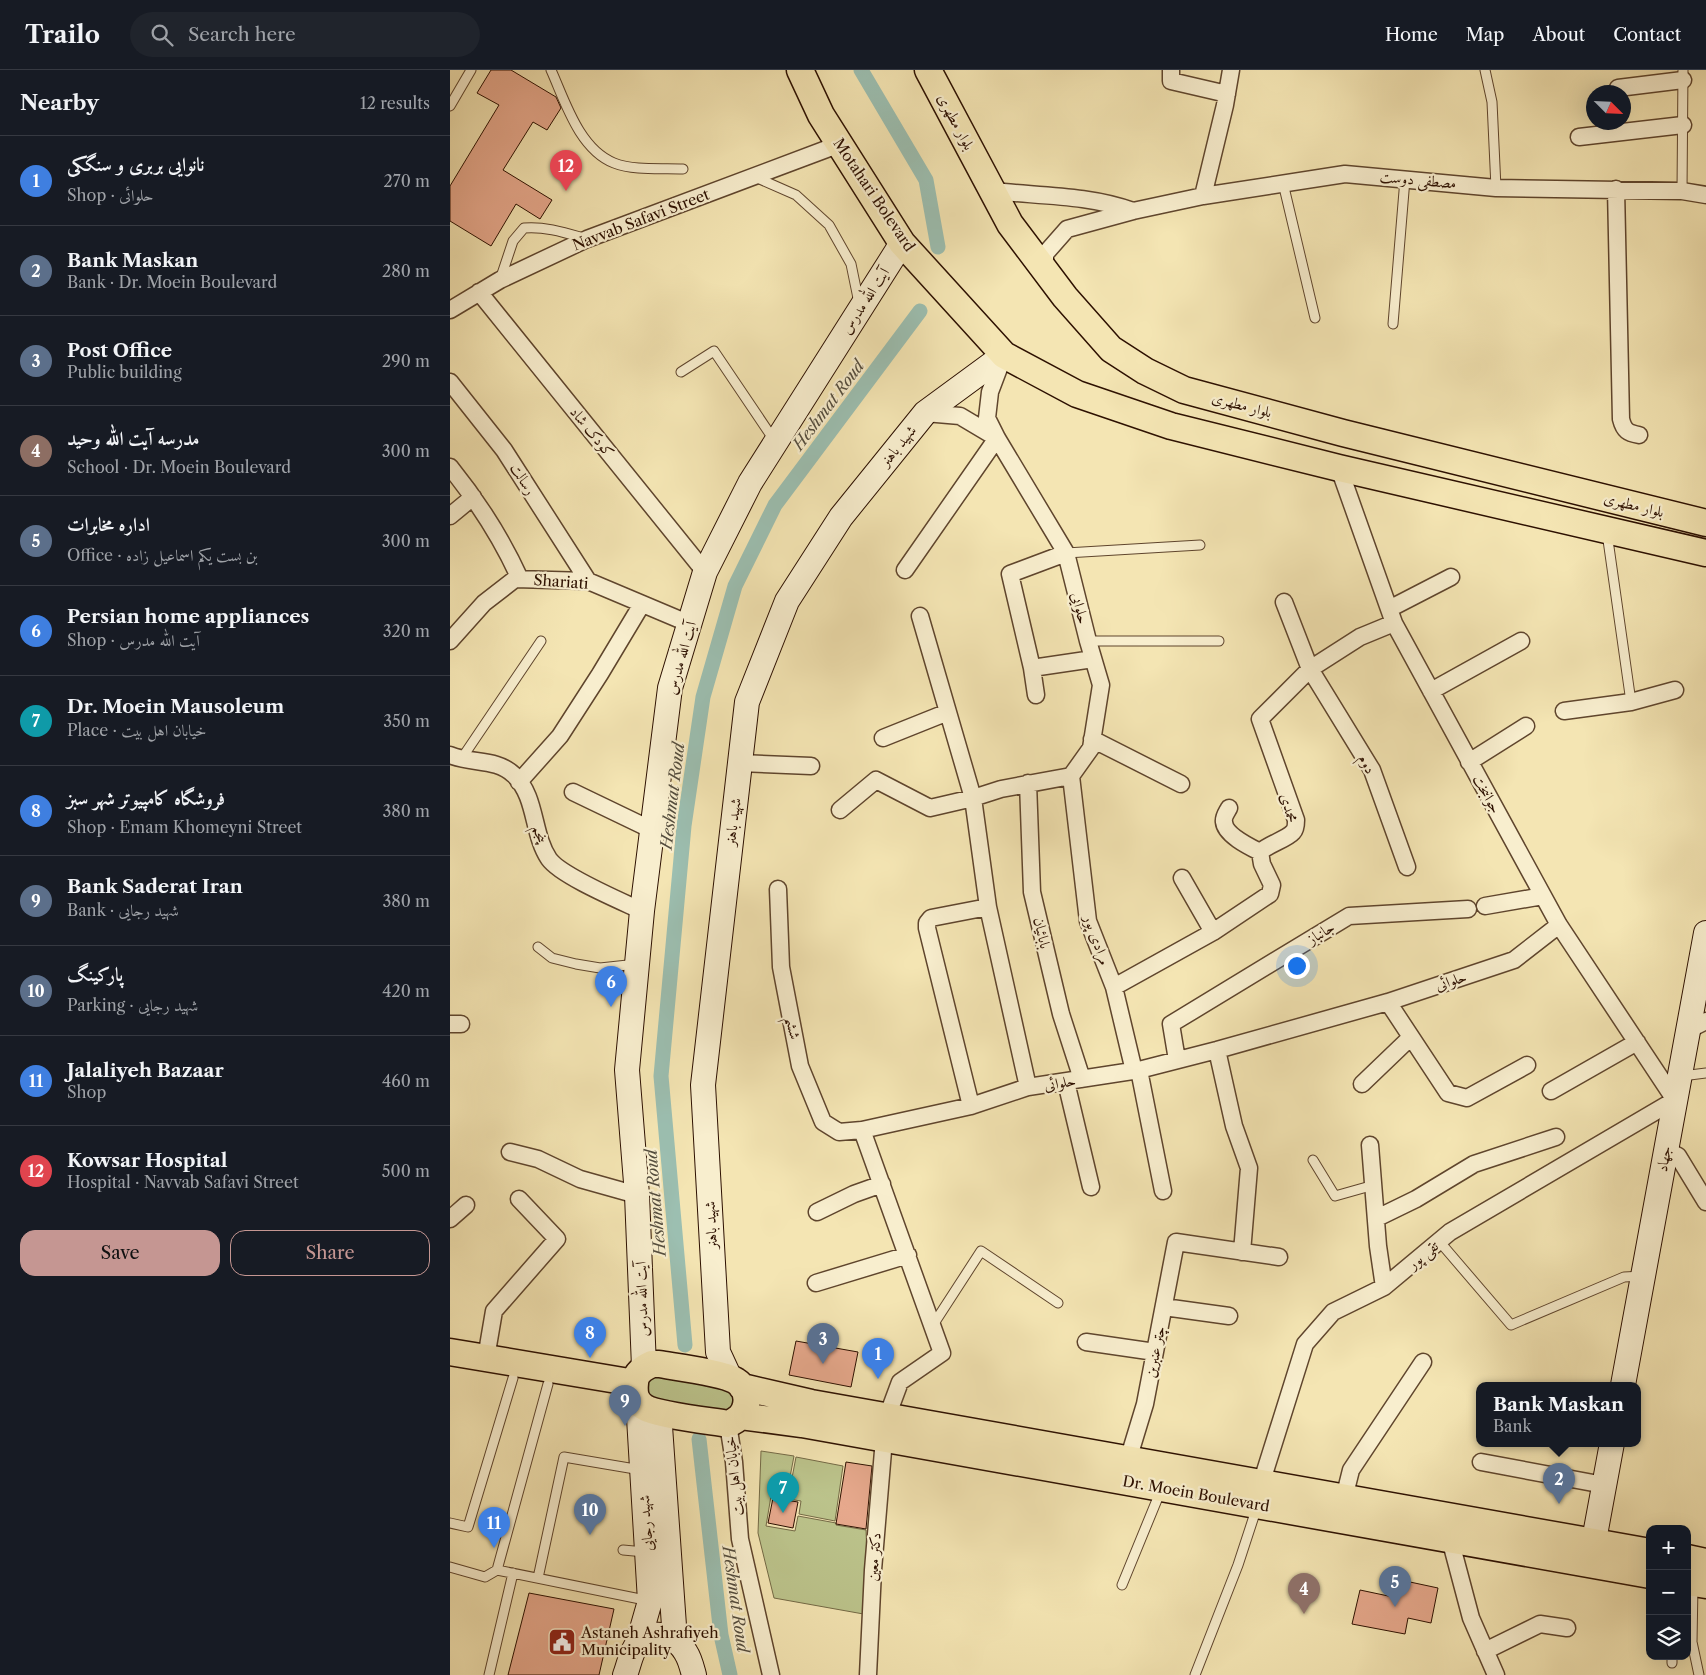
<!DOCTYPE html>
<meta charset="utf-8">
<style>
body{margin:0;font-family:"Libre Caslon Text",Amiri,serif;background:#20242c;color:#f1f3f6}
.controls{position:absolute;right:15px;bottom:15px;display:grid;overflow:hidden;border-radius:10px;box-shadow:0 5px 20px #0002}
.controls button{width:45px;height:45px;display:grid;place-items:center;padding:0;border:0;border-bottom:1px solid #363941;background:#171b24;color:#f1f3f6;font:25px sans-serif}
.compass{position:absolute;left:1136px;top:15px;width:45px;height:45px;border-radius:50%;background:#171b24;box-shadow:0 5px 20px #0002;rotate:114deg}
.you{position:absolute;left:846px;top:895px;width:18px;height:18px;margin:-12px;border:4px solid #fff;border-radius:50%;background:#1a73e8;box-shadow:0 0 0 8px #1a73e833}
.badge{display:grid;place-items:center;width:32px;height:32px;border-radius:50%;background:#c59692;color:#fff;font-size:16px;font-weight:700}
.pin{position:absolute;translate:-50% -41px;filter:drop-shadow(0 1px 2px #0008)}
.pin::after{content:'';position:absolute;top:26px;width:18px;height:15px;background:inherit;clip-path:polygon(0 0,100% 0,50% 100%)}
.popup{position:absolute;left:1026px;top:1312px;width:165px;height:65px;box-sizing:border-box;display:grid;place-content:center;border-radius:10px;background:#171b24;filter:drop-shadow(0 1px 4px #0005);font-size:16px;white-space:nowrap;color:#9ea1a6}
.popup b{font-size:19px;color:#f1f3f6}
.popup::after{content:'';position:absolute;left:50%;top:100%;margin-left:-10px;border:10px solid transparent;border-top-color:#171b24}
.list{margin:0;padding:0;list-style:none}
h2{display:flex;justify-content:space-between;align-items:center;height:65px;margin:0;padding:0 20px;font-size:21px}
h2 small{font-size:16px;font-weight:400;color:#9ea1a6}
.list li{display:grid;grid-template-columns:32px 1fr auto;gap:15px;align-items:center;box-sizing:border-box;height:90px;padding:0 20px;border-top:1px solid #363941}
.list b{display:block;font-size:19px;white-space:nowrap}
.list p{margin:0;font-size:16px;white-space:nowrap;color:#9ea1a6}
.list em{font-size:16px;font-style:normal;color:#9ea1a6}
.actions{display:flex;gap:10px;padding:15px 20px}
.actions a{flex:1;padding:11px 0;border:1px solid #c59692;border-radius:15px;text-align:center;font-size:18px;color:#c59692}
.actions .main{background:#c59692;color:#111}
.icon{flex:none;width:28px;height:28px;fill:none;stroke:currentColor;stroke-width:2;stroke-linecap:round;stroke-linejoin:round}
.map{position:relative;flex:none;width:1256px;height:1605px;overflow:hidden}
header{display:flex;align-items:center;gap:30px;box-sizing:border-box;height:70px;padding:0 25px;background:#171b24;border-bottom:1px solid #363941}
header strong{font-size:24px}
nav{display:flex;gap:28px;margin-inline-start:auto;font-size:18px}
.search{width:350px;height:45px;background:#20242c;display:flex;align-items:center;gap:12px;box-sizing:border-box;padding:0 18px;border-radius:28px;color:#9ea1a6;font-size:19px}
main{display:flex}
aside{flex:1;background:#171b24}
.map>svg:first-child{display:block}
.green{fill:#bcc48c;stroke:#746a46}
.lines{fill:none;stroke-linecap:round;stroke-linejoin:round}
.canal{stroke:#9cbfb1;stroke-width:15}
.building{fill:#e7a98d;stroke:#2d1000}
.lane-casing{stroke:#5f452d;stroke-width:11}
.street-casing{stroke:#5f452d;stroke-width:19}
.secondary-casing{stroke:#2d1000;stroke-width:26}
.primary-casing{stroke:#2d1000;stroke-width:29}
.lane{stroke:#f8eece;stroke-width:9}
.street{stroke:#f8eece;stroke-width:16}
.secondary{stroke:#f8eece;stroke-width:24}
.primary{stroke:#f4e5b3;stroke-width:26}
.labels{text-anchor:middle;stroke-width:4.5;stroke-linejoin:round;paint-order:stroke}
.street-label{font-size:15px;fill:#2d1000;stroke:#f8eece}
.poi-label{font-size:15px;fill:#2d1000;stroke:#f8eece;text-anchor:start}
.water-label{font-size:16px;font-style:italic;fill:#544d3e;stroke:#f8eece}
</style>
<header>
<strong>Trailo</strong>
<div class="search"><svg class="icon" aria-label="search" viewBox="0 0 24 24"><circle cx="10" cy="10" r="6"/><path d="M15 15l6 6"/></svg>Search here</div>
<nav><a>Home</a><a>Map</a><a>About</a><a>Contact</a></nav>
</header>
<main>
<aside>
<h2>Nearby<small>12 results</small></h2>
<ul class="list">
<li><span class="badge" style="background:#3f7fe0">1</span><div><b>نانوایی بربری و سنگکی</b><p>Shop · حلوائی</p></div><em>270 m</em></li>
<li><span class="badge" style="background:#5c6f8a">2</span><div><b>Bank Maskan</b><p>Bank · Dr. Moein Boulevard</p></div><em>280 m</em></li>
<li><span class="badge" style="background:#5c6f8a">3</span><div><b>Post Office</b><p>Public building</p></div><em>290 m</em></li>
<li><span class="badge" style="background:#8d6e63">4</span><div><b>مدرسه آیت الله وحید</b><p>School · Dr. Moein Boulevard</p></div><em>300 m</em></li>
<li><span class="badge" style="background:#5c6f8a">5</span><div><b>اداره مخابرات</b><p>Office · بن بست یکم اسماعیل زاده</p></div><em>300 m</em></li>
<li><span class="badge" style="background:#3f7fe0">6</span><div><b>Persian home appliances</b><p>Shop · آیت الله مدرس</p></div><em>320 m</em></li>
<li><span class="badge" style="background:#0f9aa8">7</span><div><b>Dr. Moein Mausoleum</b><p>Place · خیابان اهل بیت</p></div><em>350 m</em></li>
<li><span class="badge" style="background:#3f7fe0">8</span><div><b>فروشگاه کامپیوتر شهر سبز</b><p>Shop · Emam Khomeyni Street</p></div><em>380 m</em></li>
<li><span class="badge" style="background:#5c6f8a">9</span><div><b>Bank Saderat Iran</b><p>Bank · شهید رجایی</p></div><em>380 m</em></li>
<li><span class="badge" style="background:#5c6f8a">10</span><div><b>پارکینگ</b><p>Parking · شهید رجایی</p></div><em>420 m</em></li>
<li><span class="badge" style="background:#3f7fe0">11</span><div><b>Jalaliyeh Bazaar</b><p>Shop</p></div><em>460 m</em></li>
<li><span class="badge" style="background:#e0444e">12</span><div><b>Kowsar Hospital</b><p>Hospital · Navvab Safavi Street</p></div><em>500 m</em></li>
</ul>
<div class="actions"><a class="main">Save</a><a>Share</a></div>
</aside>
<div class="map">
<svg width="1256" height="1605" viewBox="0 0 1256 1605">
<rect width="100%" height="100%" fill="#f4e5b3"/>
<filter id="stains"><feTurbulence type="fractalNoise" baseFrequency=".004" numOctaves="4"/><feColorMatrix values="0 0 0 0 .2 0 0 0 0 .09 0 0 0 0 .02 0 0 0 .5 -.17"/></filter>
<radialGradient id="worn" r=".72"><stop offset=".6" stop-color="#630" stop-opacity="0"/><stop offset="1" stop-color="#630" stop-opacity=".3"/></radialGradient>
<path class="green" d="M201 1302 283 1317 284 1343 200 1333 192 1315Z
M311 1381 344 1386 336 1428 321 1426 316 1456 345 1461 348 1446 386 1453V1455L416 1460 419 1545 324 1528 308 1463Z
M346 1387 393 1396 385 1451 349 1444 351 1431 338 1429Z"/>
<g class="lines">
<path class="canal" d="M411 0 476 110 488 177
M235 1275 211 1006 234 756 253 627 285 516 325 435 470 241
M249 1369 271 1565 280 1605"/>
</g>
<path class="building" d="M41 0H61L106 27 111 38 97 60 83 52 53 100 102 130 90 149 66 134 41 176 0 151V116L49 35 27 23Z
M346 1271 408 1282 401 1317 339 1305Z
M396 1392 422 1396 416 1459 386 1454Z
M323 1428 348 1432 343 1458 318 1453Z
M946 1509 988 1518 981 1553 958 1548 955 1564 902 1554 910 1520 943 1527Z
M79 1523 164 1539 149 1605H58Z"/>
<g class="lines">
<g class="lane-casing">
<path id="lane" d="M101 0C115 31 129 79 164 93 185 101 210 98 233 99
M1035 0 1042 32 1046 118
M0 36 21 0
M305 107 346 125 379 155 401 194 409 233
M833 113 865 248
M1232 121 1233 0
M50 210 63 171 74 158C95 156 116 163 137 169
M943 254 955 109
M231 302 264 281 324 370
M1157 463 1181 632
M616 483 750 475
M638 571H769
M12 688 91 571
M88 877 102 888 126 894 150 898 187 894
M1232 1006 1256 1003
M863 1090 885 1126 924 1115
M989 1171 1061 1255 1174 1207 1193 1206
M483 1255 531 1181 608 1233
M0 1453 18 1457 63 1308
M173 1480 195 1482
M0 1497 35 1507 47 1500 200 1531
M47 1500 98 1314
M88 1508 114 1387 191 1400
M672 1515 711 1420
M1243 1516 1242 1572 1249 1605
M1222 1586V1593
M39 1605 63 1503
M745 1605 788 1495 807 1437"/>
</g>
<g class="street-casing">
<path id="street" d="M721 0V11L777 24
M1168 18 1233 10
M1129 67 1233 55
M1166 119 1171 349C1174 361 1178 363 1189 365
M543 121C589 126 640 125 683 141
M753 126 775 35 781 0
M595 200V184L617 159 683 141 753 126 895 104 1046 118 1232 121 1256 125
M29 222 255 502
M0 240 50 210 137 169 390 74
M0 312 54 380 138 511
M475 343 510 346 547 368
M0 397C29 433 51 467 70 509
M0 446 23 427
M616 483 560 504 582 598 643 589
M455 500 547 368
M834 532 860 599 922 700 957 797
M939 539 1001 507
M470 546 523 728 538 837 578 1017
M0 571 34 533 65 509 138 511 240 554
M582 598 586 625
M981 621 1071 571
M1114 641 1181 632 1225 620
M433 668 498 642
M642 669 731 714
M0 685C21 694 47 688 64 705 87 727 82 764 99 789 111 806 171 831 192 841
M1019 692 1076 656
M290 693 361 696
M621 706 638 851 664 917 684 1001
M69 712 110 666 150 604 192 534
M578 713 582 822 611 944 632 1009
M123 722 202 760
M779 738C777 742 773 747 774 752 775 765 800 777 810 782
M390 740 426 710 480 738 523 728 551 719 621 706 641 678 651 615 638 571 616 483 547 368 537 348 540 322 554 285
M732 808 763 862
M328 819 331 897 350 996 373 1052 389 1062 412 1060
M1035 836 1093 826
M664 917 763 862 820 824 822 815 812 794 810 782C819 774 837 769 843 762 846 759 846 754 846 750L810 649 860 599 910 567 944 553
M938 932 998 1023 1017 1028 1077 995
M0 954H11
M1238 960 1256 951
M767 980 784 1056 799 1098 792 1182
M727 990 721 954 899 846 1018 839
M689 1000 713 1121
M616 1012 641 1117
M912 1014 961 967
M1101 1021 1187 972
M521 1036 477 858V853L481 848 538 837
M920 1075 928 1176 934 1217
M1216 1080 1228 1086 1256 1132
M60 1082 88 1089 130 1109 187 1125
M367 1142 404 1124 432 1114
M927 1148 966 1129 1024 1094 1106 1067
M0 1149 16 1135
M366 1213 458 1185
M714 1237 779 1246
M636 1272 705 1282
M36 1288 44 1241 107 1169 69 1129
M437 1347 450 1312 492 1283 412 1060 521 1036 578 1017 689 1000 767 980 938 932 1064 890 1109 855
M278 1354 284 1392 290 1469 321 1605
M678 1390 695 1334 726 1172 829 1187
M1031 1392 1154 1415
M811 1414 855 1274 883 1242 934 1217 1000 1162 1225 1030 1109 855 944 553 889 398
M894 1428 901 1400 973 1292
M1000 1469 1021 1548 1046 1605
M1035 1581 1090 1554 1117 1558
M418 1605 423 1500 434 1369"/>
</g>
<g class="secondary-casing">
<path id="secondary" d="M194 1297 187 1125 177 1000 192 841 220 618 255 502 300 413 452 173
M280 1308 268 1282 253 1015 297 632 337 531 391 447 475 343 554 285
M1173 1315 1256 863
M188 1331 200 1531 188 1573
M209 1342 225 1570
M1140 1492 1162 1373
M175 1605C179 1595 181 1581 188 1573 201 1556 228 1567 236 1583 240 1589 242 1598 244 1605"/>
</g>
<g class="primary-casing">
<path id="primary" d="M350 0 371 45 452 173 554 285 627 324 721 356 889 398 1256 483
M478 0 560 154 615 227 661 279 695 301 734 320 893 363 1256 453
M0 1282 185 1313
M202 1294H209C226 1297 274 1303 286 1311 294 1316 298 1325 296 1335 294 1345 288 1350 278 1354 261 1351 206 1345 194 1337 185 1331 184 1323 185 1313 185 1303 193 1298 202 1294Z
M292 1317 361 1333 1200 1482
M291 1346 352 1354 1200 1505
M1237 1488 1256 1492
M1237 1512 1256 1515"/>
</g>
<use href="#lane" class="lane"/>
<use href="#street" class="street"/>
<use href="#secondary" class="secondary"/>
<use href="#primary" class="primary"/>
</g>
<defs>
<g id="civic-square" transform="scale(1.4375)"><rect x="-9" y="-9" width="18" height="18" rx="4" fill="#8f2418" stroke="#f8eece"/><path d="M-.6-6.5H3V-4.5H.6V-3L4-1V1h2V6H-6V1h2V-1L-.6-3ZM-1.2 2.5V6h2.4V2.5Z" fill="#fff"/></g>
</defs>
<g fill-rule="evenodd">
<use href="#civic-square" x="112" y="1572"/>
</g>
<g class="labels">
<g class="street-label">
<text transform="translate(506 52) rotate(62)" y="5">بلوار مطهری</text>
<text transform="translate(968 110) rotate(5)" y="5">مصطفی دوست</text>
<text transform="translate(424 125) rotate(56)" y="5">Motahari Bolevard</text>
<text transform="translate(191 150) rotate(-21)" y="5">Navvab Safavi Street</text>
<text transform="translate(415 231) rotate(-57)" y="5">آیت الله مدرس</text>
<text transform="translate(792 335) rotate(15)" y="5">بلوار مطهری</text>
<text transform="translate(142 362) rotate(51)" y="5">کودک شاد</text>
<text transform="translate(448 376) rotate(-51)" y="5">شهید باهنر</text>
<text transform="translate(73 409) rotate(58)" y="5">رسالت</text>
<text transform="translate(1184 435) rotate(14)" y="5">بلوار مطهری</text>
<text transform="translate(111 512) rotate(4)" y="5">Shariati</text>
<text transform="translate(630 538) rotate(76)" y="5">حلوایی</text>
<text transform="translate(231 588) rotate(-74)" y="5">آیت الله مدرس</text>
<text transform="translate(917 694) rotate(62)" y="5">دوم</text>
<text transform="translate(1037 724) rotate(61)" y="5">جوانبخت</text>
<text transform="translate(839 738) rotate(76)" y="5">محمدی</text>
<text transform="translate(283 752) rotate(-83)" y="5">شهید باهنر</text>
<text transform="translate(90 764) rotate(72)" y="5">پنجم</text>
<text transform="translate(592 863) rotate(77)" y="5">بابائیان</text>
<text transform="translate(871 863) rotate(-31)" y="5">جانباز</text>
<text transform="translate(647 870) rotate(71)" y="5">مرادی پور</text>
<text transform="translate(1001 911) rotate(-18)" y="5">حلوائی</text>
<text transform="translate(343 958) rotate(79)" y="5">ششم</text>
<text transform="translate(610 1013) rotate(-9)" y="5">حلوائی</text>
<text transform="translate(1214 1089) rotate(-80)" y="5">جهاد</text>
<text transform="translate(261 1155) rotate(-93)" y="5">شهید باهنر</text>
<text transform="translate(973 1185) rotate(-40)" y="5">تقی پور</text>
<text transform="translate(192 1229) rotate(-92)" y="5">آیت الله مدرس</text>
<text transform="translate(705 1282) rotate(-79)" y="5">چتر عنبرین</text>
<text transform="translate(284 1406) rotate(-96)" y="5">خیابان اهل بیت</text>
<text transform="translate(746 1424) rotate(10)" y="5">Dr. Moein Boulevard</text>
<text transform="translate(196 1453) rotate(-94)" y="5">شهید رجایی</text>
<text transform="translate(424 1487) rotate(-86)" y="5">دکتر معین</text>
</g>
<g class="poi-label">
<text x="131" y="1568">Astaneh Ashrafiyeh<tspan x="131" dy="17">Municipality</tspan></text>
</g>
<g class="water-label">
<text transform="translate(378 335) rotate(-53)" y="6">Heshmat Roud</text>
<text transform="translate(222 726) rotate(-83)" y="6">Heshmat Roud</text>
<text transform="translate(205 1133) rotate(-95)" y="6">Heshmat Roud</text>
<text transform="translate(286 1529) rotate(82)" y="6">Heshmat Roud</text>
</g>
</g>
<rect width="100%" height="100%" filter="url(#stains)"/>
<rect width="100%" height="100%" fill="url(#worn)"/>
</svg>
<div class="controls">
<button>+</button>
<button>−</button>
<button><svg class="icon" aria-label="layers" viewBox="0 0 24 24"><path d="M12 4l9 5-9 5-9-5zM3 14l9 5 9-5"/></svg></button>
</div>
<svg class="compass" viewBox="-18 -18 36 36"><path d="M0-13l5 13h-10z" fill="#e53935"/><path d="M0 13l5-13h-10z" fill="#9ea1a6"/></svg>
<div class="you"></div>
<div class="pin badge" style="left:428px;top:1309px;background:#3f7fe0">1</div>
<div class="pin badge" style="left:1109px;top:1434px;background:#5c6f8a">2</div>
<div class="popup"><b>Bank Maskan</b>Bank</div>
<div class="pin badge" style="left:373px;top:1294px;background:#5c6f8a">3</div>
<div class="pin badge" style="left:854px;top:1544px;background:#8d6e63">4</div>
<div class="pin badge" style="left:945px;top:1537px;background:#5c6f8a">5</div>
<div class="pin badge" style="left:161px;top:937px;background:#3f7fe0">6</div>
<div class="pin badge" style="left:333px;top:1443px;background:#0f9aa8">7</div>
<div class="pin badge" style="left:140px;top:1288px;background:#3f7fe0">8</div>
<div class="pin badge" style="left:175px;top:1356px;background:#5c6f8a">9</div>
<div class="pin badge" style="left:140px;top:1465px;background:#5c6f8a">10</div>
<div class="pin badge" style="left:44px;top:1478px;background:#3f7fe0">11</div>
<div class="pin badge" style="left:116px;top:121px;background:#e0444e">12</div>
</div>
</main>
